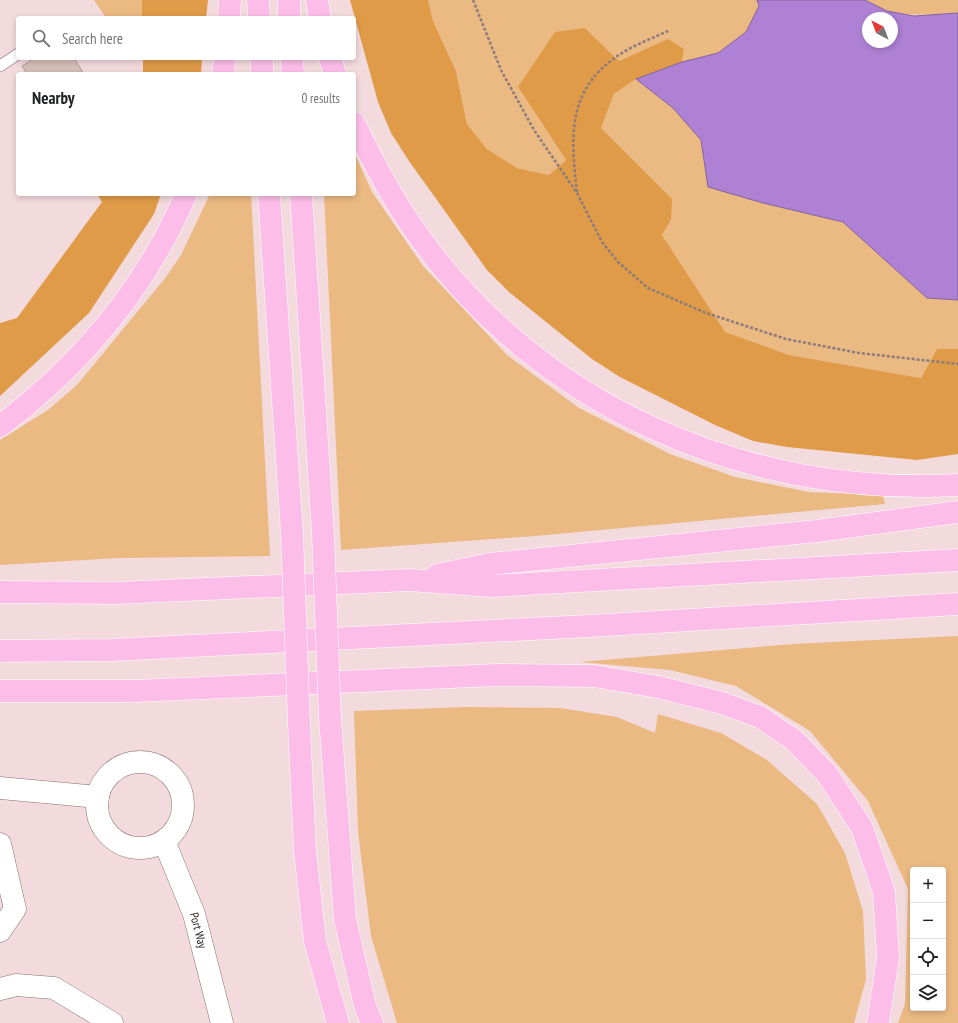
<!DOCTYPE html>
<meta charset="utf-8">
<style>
body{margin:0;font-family:"PT Sans Narrow",sans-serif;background:#f6f6f6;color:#202124}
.controls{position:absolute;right:12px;bottom:12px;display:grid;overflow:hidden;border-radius:4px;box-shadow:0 2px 6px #0003}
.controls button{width:36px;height:36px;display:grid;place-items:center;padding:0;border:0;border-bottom:1px solid #e0e0e0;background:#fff;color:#202124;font:20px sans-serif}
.compass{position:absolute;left:862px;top:12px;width:36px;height:36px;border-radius:50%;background:#fff;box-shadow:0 2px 6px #0003;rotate:318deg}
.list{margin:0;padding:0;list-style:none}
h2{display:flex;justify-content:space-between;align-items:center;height:52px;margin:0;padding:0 16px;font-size:17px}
h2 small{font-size:13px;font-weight:400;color:#757577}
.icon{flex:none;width:22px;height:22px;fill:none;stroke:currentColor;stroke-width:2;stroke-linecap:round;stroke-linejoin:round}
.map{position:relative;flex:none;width:958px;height:1023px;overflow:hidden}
.search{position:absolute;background:#fff;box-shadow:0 2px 6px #0003;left:16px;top:16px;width:340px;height:44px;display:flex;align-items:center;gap:10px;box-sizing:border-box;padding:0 14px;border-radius:4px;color:#757577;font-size:15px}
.panel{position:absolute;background:#fff;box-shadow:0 2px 6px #0003;left:16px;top:72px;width:340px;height:124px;border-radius:4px}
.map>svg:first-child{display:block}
.green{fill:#ebb982;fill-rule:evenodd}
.forest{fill:#e09b48}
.water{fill:#ae81d4;stroke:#83629c;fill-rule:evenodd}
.building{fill:#d5bfb7;stroke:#b19b94}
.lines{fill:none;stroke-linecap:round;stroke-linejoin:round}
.lane-casing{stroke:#856f72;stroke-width:12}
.street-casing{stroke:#856f72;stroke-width:23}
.highway-casing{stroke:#fff;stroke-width:23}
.path{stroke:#8b7b7d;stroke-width:2.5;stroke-dasharray:3 2;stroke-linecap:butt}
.lane{stroke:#fff;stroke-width:11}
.street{stroke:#fff;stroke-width:22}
.highway{stroke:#fcbee9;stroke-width:22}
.highway-bridge-casing{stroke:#fff;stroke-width:23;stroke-linecap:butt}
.highway-bridge{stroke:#fcbee9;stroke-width:22}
.labels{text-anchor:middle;stroke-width:3;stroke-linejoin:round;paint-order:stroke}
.street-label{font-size:12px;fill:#201819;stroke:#fde9eb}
</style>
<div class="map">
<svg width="958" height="1023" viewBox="0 0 958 1023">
<rect width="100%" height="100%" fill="#f3dadd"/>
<path class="green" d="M94 0H142V18H106Z
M428 0H757L759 6 746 32 718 53 682 62 684 49 668 40 619 61 585 28 518 87 566 160 549 175 517 168 487 149 467 124 456 71 433 21Z
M865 0H958V13C925 14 894 20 865 0Z
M636 79 673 108 701 140 708 187 763 203 843 222 927 298 958 300V349H937L921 378 789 355 725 333 662 235 671 220 601 128 614 94Z
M354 152 372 192 423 266 507 355 579 408 670 454 735 477 809 492 883 495 885 504 535 536 341 550 324 194H354Z
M210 194H251L270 556 119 558 0 565V440L48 410 77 385 166 277 181 255Z
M958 636V1023H898L905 1004 908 889 868 801 810 731 736 686 670 670 580 662 793 644ZM913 870H943V1008H913Z
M469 707 560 708 617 717 655 733 658 714 721 733 767 760 817 804 845 853 863 911 866 979 854 1023H397L371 936 358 832 354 711Z"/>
<path class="forest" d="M142 0H208L206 18H142Z
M350 0H428L433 21 456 71 467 124 487 149 517 168 549 175 566 160 518 87 555 32 585 28 619 61 668 39 684 49 682 62 636 79 614 94 601 128 672 199 671 220 662 235 725 332 789 355 921 378 937 349H958V454L917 460 787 447 753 441 715 425 620 377 592 359 509 292 487 270 409 161 391 133 378 102Z
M143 58H202L201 74H143Z
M97 194H161L154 214 89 313 0 396V323L17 318 102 202Z"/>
<path class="water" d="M757 0H865L887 11 914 16 958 13V300L927 298 843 222 763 203 708 187 701 140 673 108 636 79 682 62 718 53 746 32 759 6ZM868 18H892V42H868Z"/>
<path class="building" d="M74 58 84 74H27L22 66 35 58Z"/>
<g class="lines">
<g class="lane-casing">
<path id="lane" d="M0 66 18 54"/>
</g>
<g class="street-casing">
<g id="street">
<circle cx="140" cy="805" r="43"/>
<path d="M0 788 98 797"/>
<path id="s1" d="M164 841 194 914 222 1023"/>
<path d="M0 931 15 909 0 844"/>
<path d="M0 989 16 985 54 988 112 1023"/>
</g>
</g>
<g class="highway-casing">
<path id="highway" d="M258 0 259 18
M289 0V18
M317 0 320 18
M229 18 230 0
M262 58V74
M292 58 293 74
M330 58 335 74
M223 74 225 58
M354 123C372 160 390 195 413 228 536 406 746 497 958 485
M269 194 292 534
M301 194 323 534
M0 426C81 365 146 288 186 194
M437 575 490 564 817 531 958 512
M0 592 117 593 410 580 491 586 958 560
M0 651 112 650 590 626 958 604
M0 691H135L497 675 594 676 658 687 722 703 760 717 794 740 827 774 862 828 884 892 888 958 878 1023
M330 718 345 919 365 1006 372 1023
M299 724 305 851 315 941 338 1023"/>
</g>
<path class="path" d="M473 0 501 70 534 130 577 193 602 242 618 262 648 288 706 313 786 339 859 353 958 364
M577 192C571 139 566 92 616 57 631 46 651 39 668 31"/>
<use href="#lane" class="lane"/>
<use href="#street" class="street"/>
<use href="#highway" class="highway"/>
<g class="highway-bridge-casing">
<path id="highway-bridge" d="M292 534 299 724
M323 534 330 718"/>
</g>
<use href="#highway-bridge" class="highway-bridge"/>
</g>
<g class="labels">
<g class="street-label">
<text dy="4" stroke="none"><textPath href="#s1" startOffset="96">Port Way</textPath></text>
</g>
</g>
</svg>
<div class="controls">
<button>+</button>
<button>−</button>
<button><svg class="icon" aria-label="locate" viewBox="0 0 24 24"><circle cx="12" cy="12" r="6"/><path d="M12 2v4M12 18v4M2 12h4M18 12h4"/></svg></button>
<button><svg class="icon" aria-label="layers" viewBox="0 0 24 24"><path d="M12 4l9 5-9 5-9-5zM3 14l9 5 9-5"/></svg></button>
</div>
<svg class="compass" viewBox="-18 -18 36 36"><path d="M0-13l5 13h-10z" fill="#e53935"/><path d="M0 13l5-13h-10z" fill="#757577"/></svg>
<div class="search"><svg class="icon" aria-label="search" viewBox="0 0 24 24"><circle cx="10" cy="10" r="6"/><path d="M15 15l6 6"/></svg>Search here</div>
<section class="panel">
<h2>Nearby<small>0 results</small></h2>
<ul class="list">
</ul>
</section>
</div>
